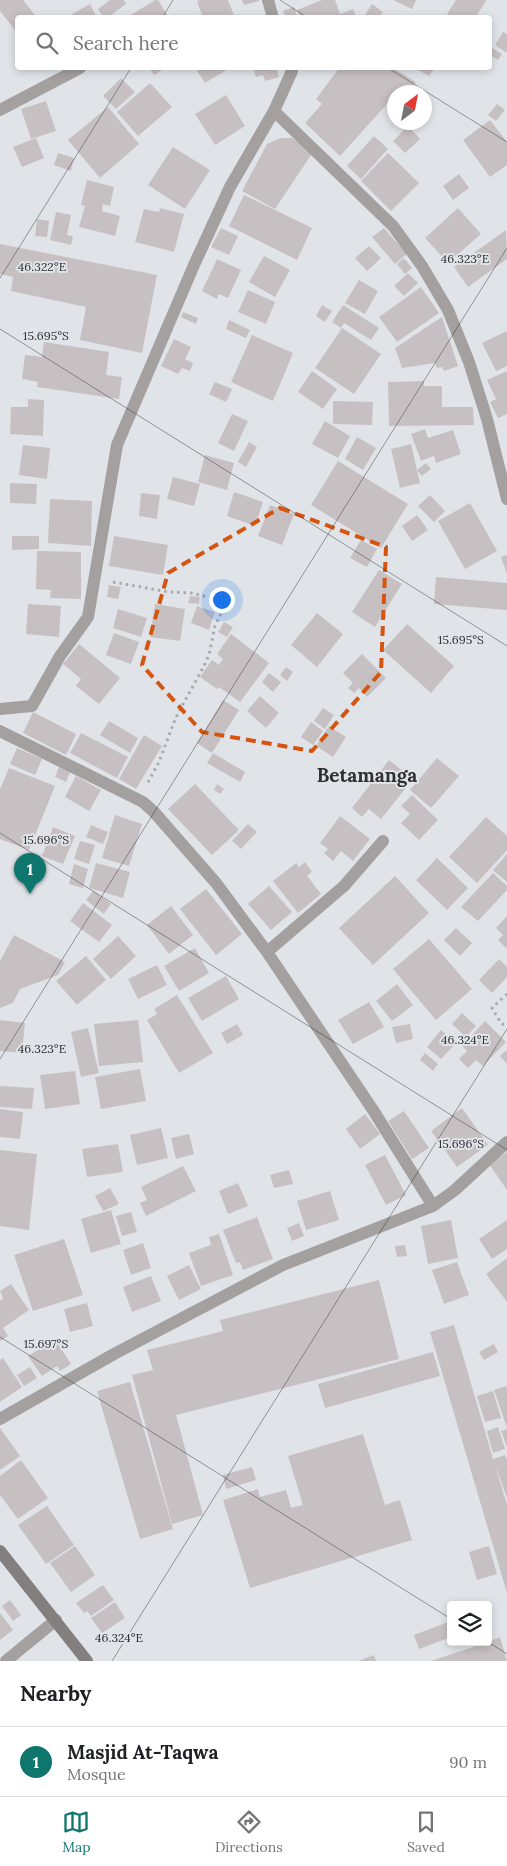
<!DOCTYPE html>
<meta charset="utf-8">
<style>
body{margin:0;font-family:Lora,serif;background:#f2f2f2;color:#202124}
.controls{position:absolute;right:15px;bottom:15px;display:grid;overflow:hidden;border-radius:5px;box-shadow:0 2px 8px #0003}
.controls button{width:45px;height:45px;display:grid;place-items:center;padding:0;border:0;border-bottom:1px solid #e0e0e0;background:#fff;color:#202124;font:25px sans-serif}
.compass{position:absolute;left:387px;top:85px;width:45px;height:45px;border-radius:50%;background:#fff;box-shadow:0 2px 8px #0003;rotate:32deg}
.you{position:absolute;left:221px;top:599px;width:18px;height:18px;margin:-12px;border:4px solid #fff;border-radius:50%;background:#1a73e8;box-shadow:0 0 0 8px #1a73e833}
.badge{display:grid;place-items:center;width:32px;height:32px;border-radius:50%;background:#0f766e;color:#fff;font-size:16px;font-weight:700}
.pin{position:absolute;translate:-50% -41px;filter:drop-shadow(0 1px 2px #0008)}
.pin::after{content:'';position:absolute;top:26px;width:18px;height:15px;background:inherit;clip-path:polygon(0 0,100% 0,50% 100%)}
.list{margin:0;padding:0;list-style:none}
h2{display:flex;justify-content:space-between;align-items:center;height:65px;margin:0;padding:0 20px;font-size:21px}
h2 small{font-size:16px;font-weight:400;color:#757577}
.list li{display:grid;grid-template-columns:32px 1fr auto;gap:15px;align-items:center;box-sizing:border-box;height:70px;padding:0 20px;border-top:1px solid #e0e0e0}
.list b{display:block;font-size:19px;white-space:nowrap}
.list p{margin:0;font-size:16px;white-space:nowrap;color:#757577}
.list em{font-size:16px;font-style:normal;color:#757577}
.icon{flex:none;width:28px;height:28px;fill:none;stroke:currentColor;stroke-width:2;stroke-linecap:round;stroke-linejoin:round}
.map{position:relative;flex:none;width:507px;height:1661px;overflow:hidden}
.search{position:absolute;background:#fff;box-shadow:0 2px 8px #0003;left:15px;right:15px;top:15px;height:55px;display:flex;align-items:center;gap:12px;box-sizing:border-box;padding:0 18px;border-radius:5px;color:#757577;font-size:19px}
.sheet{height:135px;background:#fff}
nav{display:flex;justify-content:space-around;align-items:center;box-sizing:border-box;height:70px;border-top:1px solid #e0e0e0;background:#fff;font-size:14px;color:#757577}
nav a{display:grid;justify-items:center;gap:2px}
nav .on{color:#0f766e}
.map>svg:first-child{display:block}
.building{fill:#c7c0c2}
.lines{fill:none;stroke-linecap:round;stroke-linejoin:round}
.path{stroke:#a7aaae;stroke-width:3;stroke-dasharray:2.5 4;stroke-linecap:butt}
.street{stroke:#a3a09f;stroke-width:12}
.secondary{stroke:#837f7e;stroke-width:12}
.marked{fill:none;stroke:#d55510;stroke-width:4;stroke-dasharray:10 6;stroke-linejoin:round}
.ticks{fill:none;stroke:#2d2f31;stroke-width:1;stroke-opacity:0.45}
.labels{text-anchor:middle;stroke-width:4;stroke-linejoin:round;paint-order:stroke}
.district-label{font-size:19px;font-weight:bold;fill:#2d2f31;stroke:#e0e4e8}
.ticks-label{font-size:12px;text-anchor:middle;fill:#2d2f31;stroke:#e0e4e8;stroke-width:4;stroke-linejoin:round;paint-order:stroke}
</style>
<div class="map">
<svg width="507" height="1661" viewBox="0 0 507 1661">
<rect width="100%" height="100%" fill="#e0e4e8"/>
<path class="building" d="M0 0H23L35 15 31 18H18V28L15 30 0 11Z
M110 0H124L126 4 107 18H104L98 9Z
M155 0H158L169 18H132L131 15Z
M200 0H228L235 18H203L197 1Z
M242 0H259V1L244 5Z
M322 0H335L340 14 353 9 357 18H300L297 10Z
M393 0H416L412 9Z
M456 0H484L486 1 475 18H453L447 14Z
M90 4 97 18H74L72 14Z
M372 4 383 12 379 18H363Z
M294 7 298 18H286L283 11Z
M503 32 507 34V53L495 45Z
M491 47 502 54 498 60 490 55Z
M149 68H165L154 75Z
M195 68H230L205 83Z
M253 68H276L279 77 265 81 263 75 256 77Z
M339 68H393L416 82 407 92H394V106L392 109 387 104 340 156 305 123 322 104 316 99Z
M414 68H435L429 76Z
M121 78 135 92 116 109 103 96Z
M150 83 172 107 138 136 117 112Z
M226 95 245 126 215 145 195 114Z
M46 101 56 131 31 139 21 109Z
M497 104 505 110 496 121 488 115Z
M108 107 139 144 100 178 68 140Z
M490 120 507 142V165L490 177 463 140Z
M408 126 420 139 405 153 393 141Z
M374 136 388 149 361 179 347 166Z
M36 138 44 158 22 167 13 147Z
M281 138H292L313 152 275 209 242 191 267 144Z
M173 147 210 170 185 209 148 185Z
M58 153 74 158 71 171 54 165Z
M388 153 419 183 391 211 361 181Z
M459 174 469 188 453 200 443 186Z
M87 180 114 187 110 206 103 204 102 211 120 216 115 236 79 227 85 206 81 205Z
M244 195 312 228 297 260 229 226Z
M160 208 184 214 174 252 135 242 144 209 159 212Z
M458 208 481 234 448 263 425 238Z
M56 212 71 215 67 235 73 236 71 245 50 240Z
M37 219 49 221 47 237 35 236Z
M221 228 238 236 229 255 211 247Z
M384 228 407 254 395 264 372 237Z
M506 230 507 259 468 287 454 267Z
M0 244 157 275 142 353 80 340 86 307 11 291 13 277 0 274Z
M369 246 381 258 367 271 355 258Z
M264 256 290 270 275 297 249 282Z
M404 258 412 268 405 274 397 264Z
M217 259 241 270 228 298 219 294 217 299 202 291Z
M408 273 418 283 404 296 394 286Z
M359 280 378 291 365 314 345 303Z
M421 287 439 313 397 342 379 317Z
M248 290 275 302 266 324 238 312Z
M322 305 332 311 325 322 316 316Z
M343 305 379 328 371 340 344 323 341 328 332 322Z
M183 312 198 318 196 324 181 317Z
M442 317 458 366 444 371 442 367 437 368 435 363 402 368 395 348Z
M229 320 250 330 246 338 226 329Z
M342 328 381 354 354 394 315 368Z
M507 331V366L496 371 482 343Z
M252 335 293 353 273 401 231 382Z
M174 339 191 347 185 359 193 363 190 371 182 368 178 374 161 366Z
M44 342 109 352 106 375 122 377 119 399 37 387 38 382 22 379 25 355 42 357Z
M312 371 337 389 323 409 298 392Z
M507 371V414L498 418 490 402 496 399 487 380Z
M424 381V386H442V407H473L474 425 389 426 388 382Z
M215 382 232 389 226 402 209 394Z
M28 399 44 400 43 436 10 434 11 407H28Z
M333 401 373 402 372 425 333 424Z
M232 414 248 421 234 451 218 443Z
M325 421 350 436 338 458 312 444Z
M425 429 428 438 453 430 461 454 436 463 434 456 421 461 411 434Z
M357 437 376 448 363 470 345 459Z
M249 442 257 447 246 467 238 462Z
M411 444 420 483 400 488 391 449Z
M23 445 50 448 47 479 19 475Z
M205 455 234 463 227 490 198 482Z
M338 461 408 504 381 548 311 505Z
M426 463 431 469 422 476 417 470Z
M173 477 200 484 194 506 167 499Z
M10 483 37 484 36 504 10 503Z
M234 492 263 502 255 526 227 516Z
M141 493 160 495 157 519 139 516Z
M430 495 445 511 434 522 418 506Z
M50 499 92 501 91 546 48 543Z
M470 503 497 551 465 569 438 521Z
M270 505 294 514 282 545 258 536Z
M417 515 428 530 412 541 402 526Z
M12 536H39V549L12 550Z
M114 536 168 545 163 575 109 566Z
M361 540 377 549 367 567 350 558Z
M37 551 81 552V599L50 598 51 590 36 589Z
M507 555V574L501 557Z
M379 570 402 584 375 627 352 612Z
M436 577 507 583V610L434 604Z
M109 585 121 587 118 599 107 597Z
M190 596 200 597 199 604 188 603Z
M28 604 61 606 59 637 26 634Z
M155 604 185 609 180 641 150 637Z
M197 606 215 612 209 630 191 623Z
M118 609 147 618 141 637 113 628Z
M317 613 343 634 317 667 291 645Z
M224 622 233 627 227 637 218 632Z
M407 624 454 666 431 693 383 650Z
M114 633 139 642 131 664 106 655Z
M231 634 269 663 240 702 219 687 217 689 200 677 212 660 219 665 223 659 217 654Z
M79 644 120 678 99 704 76 686 81 679 63 664Z
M362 654 386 678 367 697 359 688 354 693 348 688 353 683 343 673Z
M286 667 293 672 287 681 280 675Z
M269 673 281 682 273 692 262 682Z
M260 696 279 713 266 728 247 711Z
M223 700 239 710 212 753 197 743Z
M323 708 334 715 325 729 314 721Z
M33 712 76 734 66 755 23 733Z
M109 721 138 738 130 753 100 735Z
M311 722 323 731 313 745 301 737Z
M329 726 346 737 333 757 316 746Z
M81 733 128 757 117 778 70 753Z
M144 735 162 746 136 789 119 779Z
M17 748 42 759 35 775 10 764Z
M213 753 245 772 240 782 207 763Z
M437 758 459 776 431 808 410 790Z
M389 760 413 779 381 819 369 809 362 817 352 808Z
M59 767 70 772 66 782 55 777Z
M9 768 55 786 29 850 0 839V789Z
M76 776 101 790 89 811 65 797Z
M195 784 239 830 212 855 168 809Z
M217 784 224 789 220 794 214 790Z
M412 795 438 820 419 840 401 823 410 814 401 806Z
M115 815 142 824 129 866 102 858Z
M340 816 370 839 353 861 341 851 333 861 324 853 328 849 320 843Z
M486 817 507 836V850L477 883 449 857Z
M248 824 257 832 241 849 232 841Z
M91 825 108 832 103 844 86 837Z
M53 827 75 836 63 864 42 856Z
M80 841 95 845 89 864 74 859Z
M507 854V882L493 870Z
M437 858 468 888 447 910 416 880Z
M305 862 312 872 307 876 321 894 298 913 273 881 296 863 299 867Z
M96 863 130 872 123 898 89 888Z
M74 864 88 869 83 888 69 884Z
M493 873 507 886V890L478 921 461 907Z
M395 876 429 913 373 965 339 928Z
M269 886 292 912 271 930 248 904Z
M206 889 242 934 216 955 180 909Z
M93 891 111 904 104 914 86 900Z
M83 903 112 925 99 942 70 921Z
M171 906 193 935 169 954 147 925Z
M507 916V949L498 940 503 935 496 928Z
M456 928 472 943 460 956 444 940Z
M14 935 65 962 58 975 20 989 13 1003 0 1008V961Z
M118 936 136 956 111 979 93 959Z
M429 939 472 989 436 1020 393 969Z
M195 948 209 973 179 991 164 966Z
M86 956 106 980 77 1005 56 981Z
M499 959 507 967V977L492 993 479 980Z
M157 965 167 985 138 999 128 979Z
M226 976 239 999 202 1021 188 998Z
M397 984 413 1005 392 1021 376 1001Z
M177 995 213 1053 179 1073 147 1020 157 1014 154 1009Z
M369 1002 384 1027 353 1044 338 1020Z
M462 1013 476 1026 466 1037 452 1024Z
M0 1020 25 1023 22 1053 0 1051Z
M138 1020 143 1062 99 1066 94 1024Z
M485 1021 506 1042 483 1066 476 1060 468 1068 459 1059 467 1051 462 1046Z
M237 1024 243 1035 227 1044 221 1033Z
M410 1024 413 1039 396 1043 392 1027Z
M88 1028 99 1073 81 1077 71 1032Z
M441 1030 456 1043 441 1059 427 1047Z
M507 1050V1064L500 1056Z
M425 1053 438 1064 433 1071 420 1060Z
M140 1069 146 1101 101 1109 95 1077Z
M75 1071 80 1104 45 1109 40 1075Z
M0 1086 34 1088 32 1109 0 1107Z
M462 1108 488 1145 457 1167 431 1131Z
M0 1109 23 1112 20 1139 0 1137Z
M404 1111 429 1148 412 1159 388 1121Z
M365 1114 380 1134 360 1149 346 1129Z
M161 1128 168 1158 137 1165 130 1135Z
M189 1134 194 1154 176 1159 171 1138Z
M118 1144 123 1172 87 1177 82 1149Z
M0 1150 37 1154 29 1230 0 1226Z
M507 1152V1190L489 1164Z
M385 1155 406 1195 386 1205 365 1165Z
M183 1166 196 1191 146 1216 140 1203 147 1200 141 1187Z
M289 1170 293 1184 274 1188 270 1175Z
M238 1183 248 1206 228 1214 219 1191Z
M110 1188 119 1204 103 1211 95 1196Z
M330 1191 339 1220 306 1230 297 1201Z
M111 1210 121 1244 91 1253 81 1219Z
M131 1212 137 1232 122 1236 116 1216Z
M257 1217 273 1259 243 1270 240 1262 236 1263 223 1230Z
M451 1220 458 1258 428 1264 421 1226Z
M507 1220V1249L492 1259 479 1239Z
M299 1223 304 1236 292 1241 287 1228Z
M219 1234 233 1275 201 1286 189 1253 211 1245 209 1237Z
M64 1239 83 1295 33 1311 14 1255Z
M143 1243 151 1268 131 1275 123 1250Z
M405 1245 407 1256 397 1257 395 1246Z
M507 1258V1302L486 1274Z
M457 1262 469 1295 444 1304 432 1270Z
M189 1265 201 1289 179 1300 167 1276Z
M151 1276 161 1301 132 1312 123 1287Z
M379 1280 399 1359 176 1415 203 1515 172 1524 132 1375 153 1370 147 1350 223 1331 220 1320Z
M11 1284 29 1310 3 1328 8 1336 0 1341V1301L3 1298 0 1291Z
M87 1303 93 1326 70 1332 64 1309Z
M454 1325 493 1459 505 1455 507 1460V1498L495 1465 507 1505V1593L430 1332Z
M55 1339 71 1364 60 1371 57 1366 42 1376 28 1356Z
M494 1344 498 1352 484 1360 479 1352Z
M433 1352 440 1376 325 1408 318 1384Z
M3 1358 22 1387 0 1402V1360Z
M30 1367 37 1378 24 1386 17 1375Z
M130 1382 173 1529 140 1539 97 1391Z
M507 1386V1428L494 1390Z
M493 1391 501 1418 485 1422 477 1396Z
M498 1427 505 1449 493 1453 487 1431Z
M0 1428 20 1456 0 1470Z
M507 1429V1447L501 1431Z
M363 1434 385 1505 400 1500 412 1540 250 1588 223 1500 258 1489 260 1497 286 1490 291 1508 303 1505 288 1456Z
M21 1460 48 1498 18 1519 0 1495V1476Z
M252 1467 256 1480 226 1489 223 1475Z
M47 1506 74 1545 46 1564 18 1525Z
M75 1546 95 1575 71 1592 50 1563Z
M489 1546 497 1574 477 1580 469 1552Z
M103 1585 114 1600 91 1616 87 1611 84 1613 76 1603Z
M10 1600 21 1615 13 1621 2 1606Z
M115 1602 125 1618 102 1633 91 1618Z
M0 1613 13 1630 0 1640Z
M448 1622 451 1628V1637L419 1649 414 1635Z
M500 1637 507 1661H431L488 1642Z
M374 1655 376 1661H358Z"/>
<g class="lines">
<path class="path" d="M113 582 169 592 191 593 227 601 215 626 209 655 204 666 176 717 159 762 147 784
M507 994 492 1008 501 1023 507 1027"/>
<path class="street" d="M268 0 273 18
M0 110 80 68
M274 111 393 226 422 266 448 310 469 362 487 419 507 499
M0 709 32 706 60 656 88 617 117 445 194 265 230 187 274 111 292 71 291 68
M0 731 143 802 154 812 216 883 267 952 373 1110 433 1206
M267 952 344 886 383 841
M0 1419 114 1354 283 1265 433 1206 455 1190 507 1142
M6 1661 56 1620"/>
<path class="secondary" d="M0 1551 87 1661"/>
</g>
<path class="marked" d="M280 508 386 547 381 672 312 751 202 732 142 665 168 573Z"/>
<path class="ticks" d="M280 0 308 18M162 18 173 0M388 68 507 142M0 278 131 68M0 329 507 646M0 833 507 1150M0 1059 507 248M0 1337 451 1619M488 1642 507 1654M112 1661 507 1029"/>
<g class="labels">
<g class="district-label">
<text x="367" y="782">Betamanga</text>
</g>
</g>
<g class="ticks-label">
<text x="465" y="263">46.323°E</text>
<text x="42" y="271">46.322°E</text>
<text x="46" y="340">15.695°S</text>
<text x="461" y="644">15.695°S</text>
<text x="46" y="844">15.696°S</text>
<text x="465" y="1044">46.324°E</text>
<text x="42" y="1053">46.323°E</text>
<text x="461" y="1148">15.696°S</text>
<text x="46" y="1348">15.697°S</text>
<text x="119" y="1642">46.324°E</text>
</g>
</svg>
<div class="controls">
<button><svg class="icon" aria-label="layers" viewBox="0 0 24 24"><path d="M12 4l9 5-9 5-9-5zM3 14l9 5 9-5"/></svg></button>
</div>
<svg class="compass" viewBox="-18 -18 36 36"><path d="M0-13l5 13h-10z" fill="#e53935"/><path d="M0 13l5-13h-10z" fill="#757577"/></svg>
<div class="you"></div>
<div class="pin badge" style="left:30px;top:894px">1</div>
<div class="search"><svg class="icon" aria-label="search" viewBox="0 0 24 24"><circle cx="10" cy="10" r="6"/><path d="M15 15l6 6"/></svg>Search here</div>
</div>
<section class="sheet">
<h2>Nearby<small></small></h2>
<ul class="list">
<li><span class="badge">1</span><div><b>Masjid At-Taqwa</b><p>Mosque</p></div><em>90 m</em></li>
</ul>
</section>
<nav>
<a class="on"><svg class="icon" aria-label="map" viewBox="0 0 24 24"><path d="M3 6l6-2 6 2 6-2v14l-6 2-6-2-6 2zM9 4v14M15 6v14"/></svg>Map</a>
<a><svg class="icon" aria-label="directions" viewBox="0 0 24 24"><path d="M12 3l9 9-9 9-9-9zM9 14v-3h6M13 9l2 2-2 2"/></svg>Directions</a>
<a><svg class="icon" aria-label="saved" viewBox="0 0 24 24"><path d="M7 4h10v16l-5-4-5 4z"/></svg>Saved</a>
</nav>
